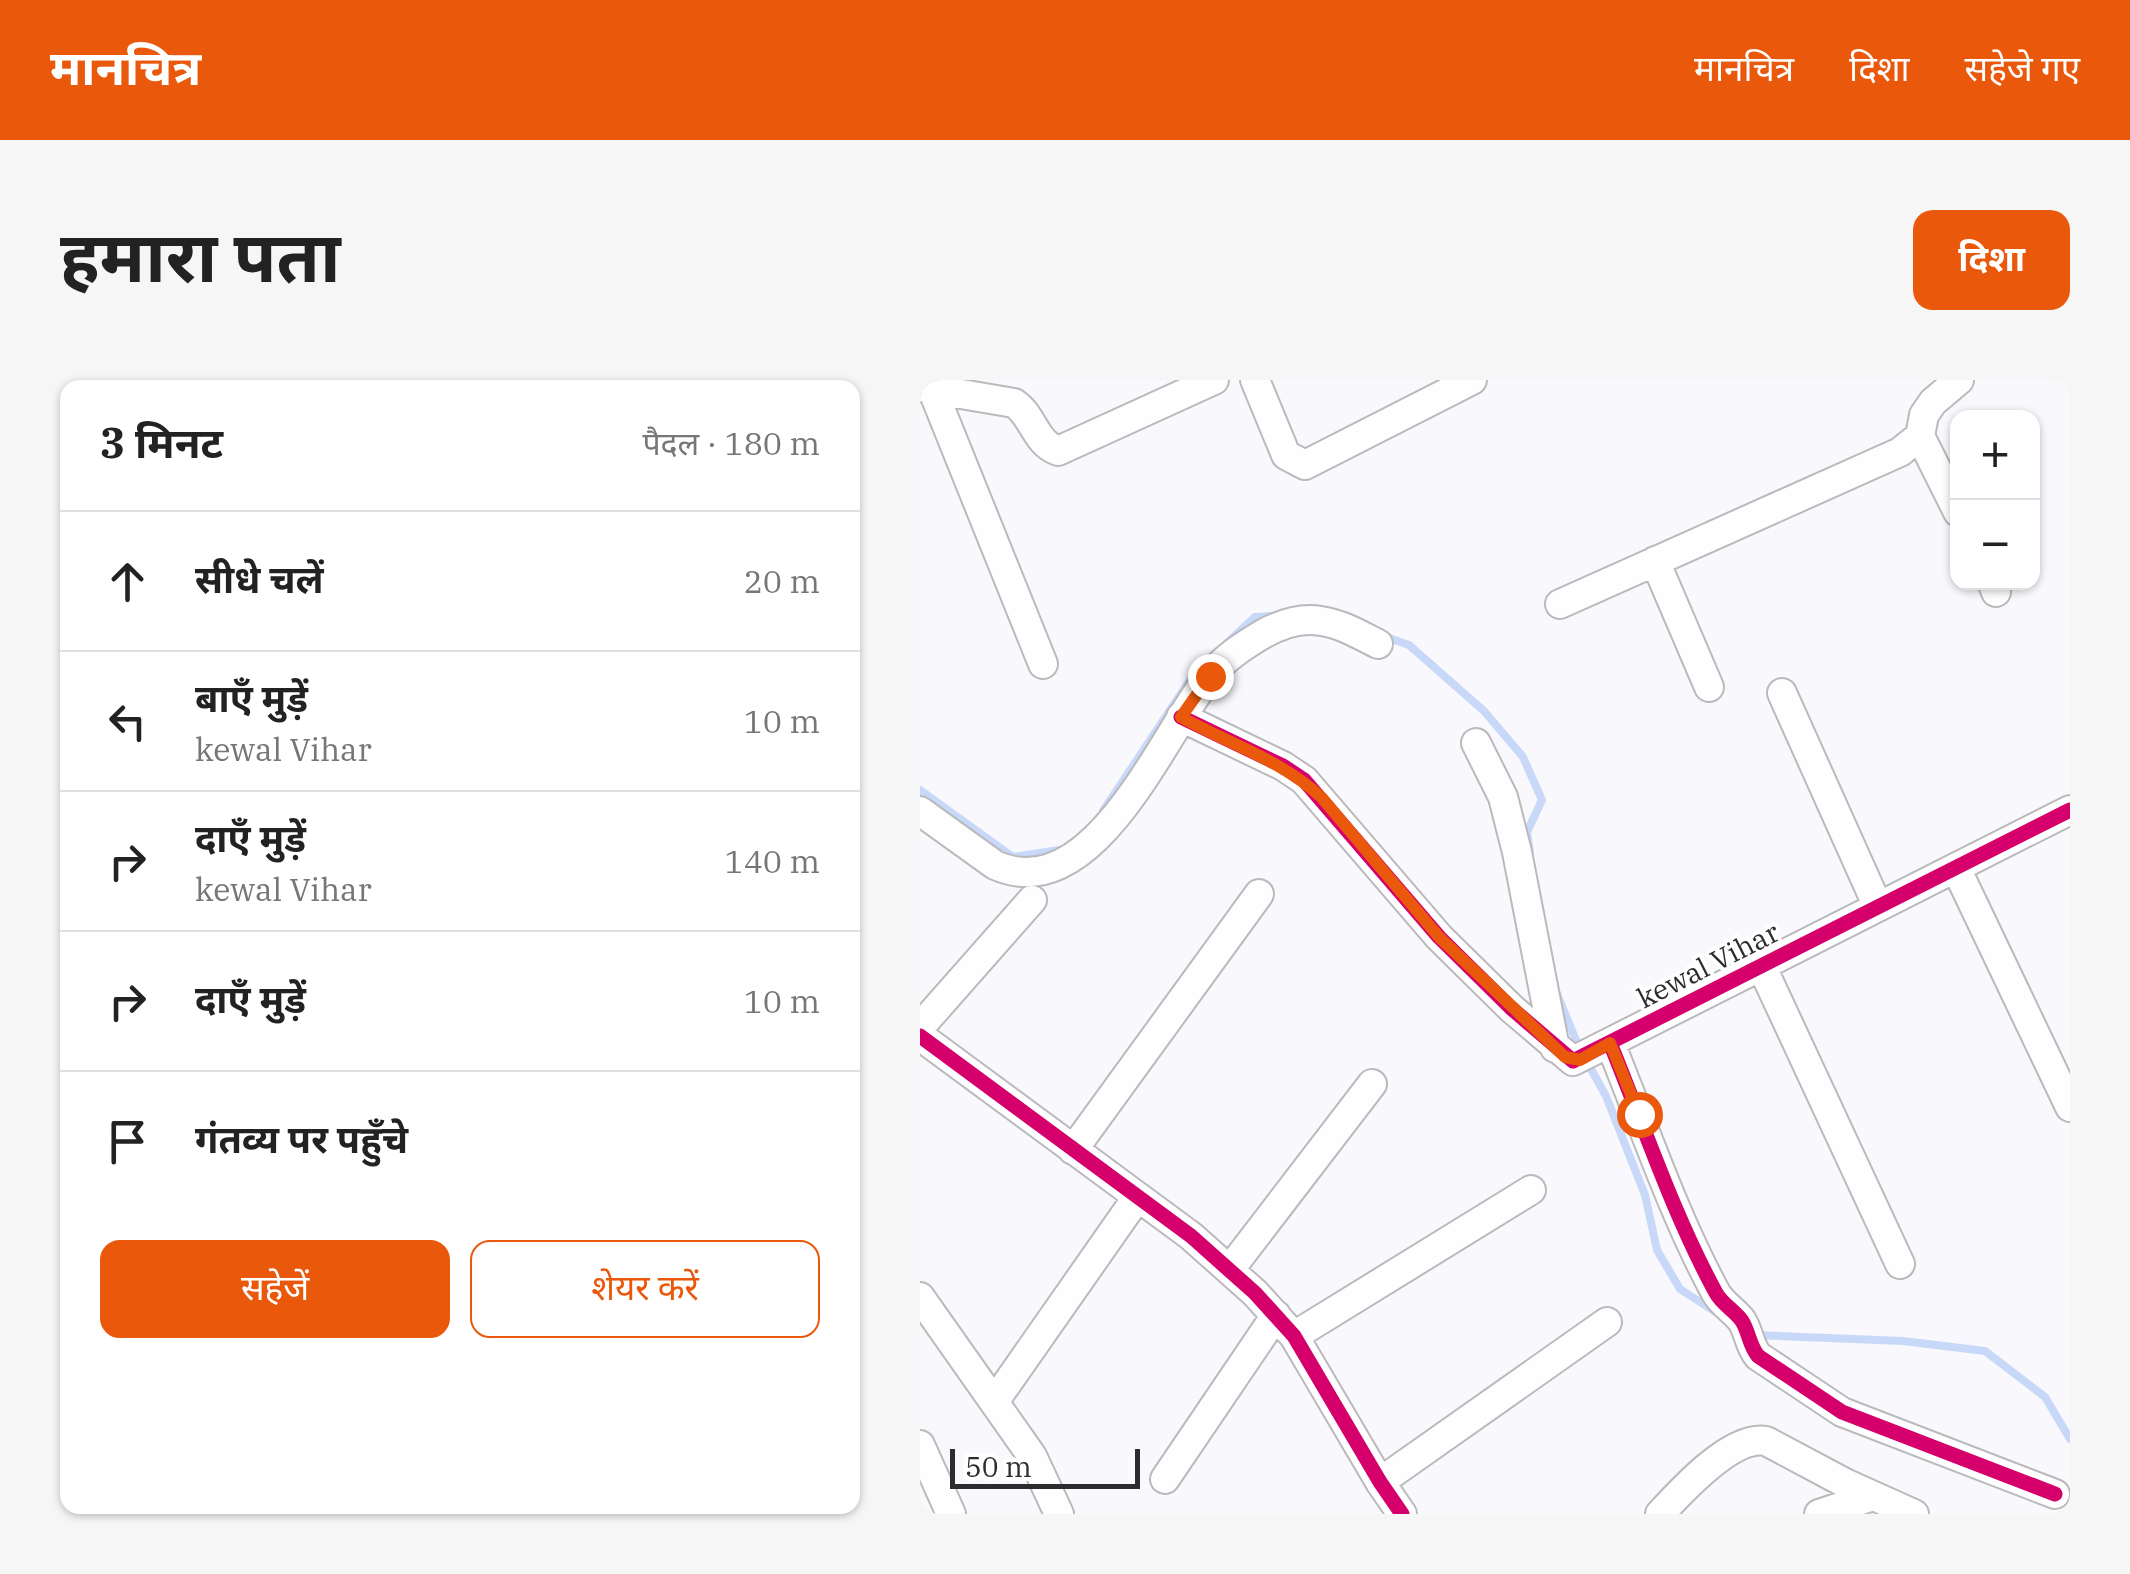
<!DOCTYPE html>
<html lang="hi">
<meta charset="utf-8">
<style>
body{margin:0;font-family:"IBM Plex Serif","Noto Sans Devanagari",serif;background:#f6f6f6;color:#222}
.controls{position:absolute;right:30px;top:30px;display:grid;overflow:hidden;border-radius:20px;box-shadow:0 2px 8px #0004}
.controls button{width:90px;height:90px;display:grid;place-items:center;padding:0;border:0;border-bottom:2px solid #e0e0e0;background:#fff;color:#222;font:50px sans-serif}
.scale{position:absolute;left:30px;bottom:25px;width:190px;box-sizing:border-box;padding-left:10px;border:5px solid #2c2c2e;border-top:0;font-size:28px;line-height:35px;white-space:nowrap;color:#2c2c2e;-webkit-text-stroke:8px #fff;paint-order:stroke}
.stop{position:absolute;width:30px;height:30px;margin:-22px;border:8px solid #ea580c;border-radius:50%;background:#fff}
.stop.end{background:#ea580c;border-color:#fff;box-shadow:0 2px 10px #0008}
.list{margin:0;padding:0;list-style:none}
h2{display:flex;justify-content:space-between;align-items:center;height:130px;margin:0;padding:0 40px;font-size:42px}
h2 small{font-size:32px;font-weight:400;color:#767676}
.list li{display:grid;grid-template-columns:65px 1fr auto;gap:30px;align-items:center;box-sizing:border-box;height:140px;padding:0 40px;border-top:2px solid #e0e0e0}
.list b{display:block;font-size:38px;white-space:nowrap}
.list p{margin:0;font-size:32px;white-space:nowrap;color:#767676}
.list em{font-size:32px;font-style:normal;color:#767676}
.actions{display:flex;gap:20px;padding:30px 40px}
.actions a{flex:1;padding:22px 0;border:2px solid #ea580c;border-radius:20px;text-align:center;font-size:35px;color:#ea580c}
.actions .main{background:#ea580c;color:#fff}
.icon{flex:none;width:55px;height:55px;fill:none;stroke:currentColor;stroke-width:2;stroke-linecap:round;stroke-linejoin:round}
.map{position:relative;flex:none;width:1150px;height:1134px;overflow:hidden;border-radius:20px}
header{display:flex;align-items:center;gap:60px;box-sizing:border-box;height:140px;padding:0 50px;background:#ea580c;color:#fff}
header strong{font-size:48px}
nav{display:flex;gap:55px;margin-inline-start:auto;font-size:35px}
.intro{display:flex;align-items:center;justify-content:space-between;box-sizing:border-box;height:240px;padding:0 60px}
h1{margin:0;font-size:70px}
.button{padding:25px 45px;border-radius:20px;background:#ea580c;color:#fff;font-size:35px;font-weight:700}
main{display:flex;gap:60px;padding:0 60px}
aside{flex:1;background:#fff;border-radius:20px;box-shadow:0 2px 8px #0004}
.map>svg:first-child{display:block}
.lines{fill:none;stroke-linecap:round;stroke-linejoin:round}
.stream{stroke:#c8d8f8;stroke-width:8}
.street-casing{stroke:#bababc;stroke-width:32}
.street{stroke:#fefeff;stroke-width:28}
.cycleway-casing{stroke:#fff;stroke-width:21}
.cycleway{stroke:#d6006c;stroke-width:15}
.route{stroke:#ea580c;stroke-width:12}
.labels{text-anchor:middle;stroke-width:8;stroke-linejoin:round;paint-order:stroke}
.street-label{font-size:28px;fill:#2c2c2e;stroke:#fff}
</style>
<header>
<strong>मानचित्र</strong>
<nav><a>मानचित्र</a><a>दिशा</a><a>सहेजे गए</a></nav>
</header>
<div class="intro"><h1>हमारा पता</h1><a class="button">दिशा</a></div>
<main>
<aside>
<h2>3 मिनट<small>पैदल · 180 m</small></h2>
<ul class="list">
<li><svg class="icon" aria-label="ahead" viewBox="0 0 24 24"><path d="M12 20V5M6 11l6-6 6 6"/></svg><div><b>सीधे चलें</b></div><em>20 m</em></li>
<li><svg class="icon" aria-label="left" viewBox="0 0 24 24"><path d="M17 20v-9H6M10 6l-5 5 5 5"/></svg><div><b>बाएँ मुड़ें</b><p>kewal Vihar</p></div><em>10 m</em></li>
<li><svg class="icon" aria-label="right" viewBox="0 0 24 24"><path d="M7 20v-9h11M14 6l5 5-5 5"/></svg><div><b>दाएँ मुड़ें</b><p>kewal Vihar</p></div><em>140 m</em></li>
<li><svg class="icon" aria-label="right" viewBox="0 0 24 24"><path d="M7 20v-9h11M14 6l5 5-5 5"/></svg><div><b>दाएँ मुड़ें</b></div><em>10 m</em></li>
<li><svg class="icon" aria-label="arrive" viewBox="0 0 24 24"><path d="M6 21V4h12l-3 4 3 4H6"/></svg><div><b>गंतव्य पर पहुँचे</b></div></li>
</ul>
<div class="actions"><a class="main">सहेजें</a><a>शेयर करें</a></div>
</aside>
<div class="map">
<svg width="1150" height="1134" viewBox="0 0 1150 1134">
<rect width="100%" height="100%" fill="#f9f8fc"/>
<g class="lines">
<path class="stream" d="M463 256 489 265 564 331 603 377 622 420 607 452 610 473
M307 263 335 237 353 236
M0 410 93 477 139 470
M183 431 278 288 289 278
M637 614 660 670
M667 682 686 716 725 815 737 870 760 909 797 933
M835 955 983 961 1065 971 1125 1017 1150 1059"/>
<g class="street-casing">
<path id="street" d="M335 0 366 75 385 85 552 0
M0 7 94 23C113 35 115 63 138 71L294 0
M13 11 123 284
M1000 56 1038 132
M735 181 789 307
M1072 202 1076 212
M640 224 980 72 1000 56 1004 35 1013 22 1039 0
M862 313 958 527
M261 337 363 386 384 400 519 557 591 628 653 681 1150 430
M556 363 583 417 597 472 635 668
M0 431 75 485C173 529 242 356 289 297 303 279 323 266 343 254 361 244 380 237 401 241 422 244 440 255 458 264
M1036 488 1150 727
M841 585 980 884
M0 647 112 520
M0 656 271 856 335 913 374 956 460 1102 482 1134
M690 663C724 746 753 834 796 913 802 924 815 931 822 941 829 952 829 965 838 976L922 1032 1135 1114
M153 770 339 514
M311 888 452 704
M0 917 112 1076 139 1134
M374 956 611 810
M74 1022 216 819
M0 1065 31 1134
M245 1099 356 935
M460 1102 687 942
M740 1134C762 1110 812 1055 846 1061L925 1103 994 1134
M899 1134 953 1116"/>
</g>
<use href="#street" class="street"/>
<g class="cycleway-casing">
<path id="cycleway" d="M261 337 363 386 384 400 519 557 591 628 653 681 1150 430
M0 656 271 856 335 913 374 956 460 1102 482 1134
M690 663C724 746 753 834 796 913 802 924 815 931 822 941 829 952 829 965 838 976L922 1032 1135 1114"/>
</g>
<use href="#cycleway" class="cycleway"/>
</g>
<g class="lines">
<path class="route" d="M290 296 261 337C309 364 362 380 402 418L519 557 645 677 660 680 690 663 719 734"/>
</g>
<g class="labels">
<g class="street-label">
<text transform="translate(788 585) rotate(-27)" y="10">kewal Vihar</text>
</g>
</g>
</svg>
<div class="controls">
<button>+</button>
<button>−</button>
</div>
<div class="scale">50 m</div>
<div class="stop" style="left:719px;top:734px"></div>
<div class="stop end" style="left:290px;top:296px"></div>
</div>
</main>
